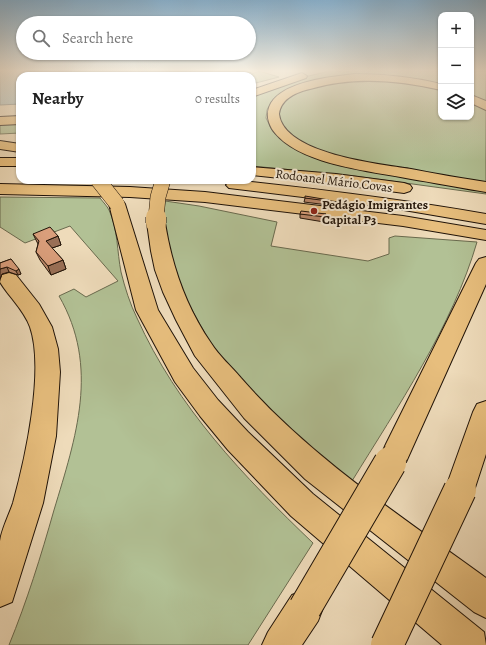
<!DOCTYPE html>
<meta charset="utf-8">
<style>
body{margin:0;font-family:Alegreya,serif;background:#f6f6f6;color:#222}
.controls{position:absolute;right:12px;top:12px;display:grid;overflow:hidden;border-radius:8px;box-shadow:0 1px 3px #0004}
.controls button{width:36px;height:36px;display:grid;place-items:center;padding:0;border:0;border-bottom:1px solid #e0e0e0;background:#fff;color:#222;font:20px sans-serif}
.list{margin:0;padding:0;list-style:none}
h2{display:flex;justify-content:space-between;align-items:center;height:52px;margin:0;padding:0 16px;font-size:17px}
h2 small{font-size:13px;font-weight:400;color:#767676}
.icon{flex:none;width:22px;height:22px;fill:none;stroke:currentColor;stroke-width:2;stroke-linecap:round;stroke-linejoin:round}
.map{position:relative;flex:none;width:486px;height:645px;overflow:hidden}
.search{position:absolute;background:#fff;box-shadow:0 1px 3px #0004;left:16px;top:16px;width:240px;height:44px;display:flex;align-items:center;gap:10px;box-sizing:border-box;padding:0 14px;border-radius:22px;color:#767676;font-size:15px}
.panel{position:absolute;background:#fff;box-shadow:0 1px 3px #0004;left:16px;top:72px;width:240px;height:112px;border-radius:12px}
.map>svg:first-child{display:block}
.green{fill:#b2c195;stroke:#696a4e}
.water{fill:#9eb8ba;stroke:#6c7673}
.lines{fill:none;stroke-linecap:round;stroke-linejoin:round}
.major-casing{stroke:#201308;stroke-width:2}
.highway-casing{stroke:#201308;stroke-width:2}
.major{fill:#e7be7d;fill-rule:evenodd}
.highway{fill:#e7be7d;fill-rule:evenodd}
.highway-bridge-far3-casing{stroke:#201308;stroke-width:16;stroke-linecap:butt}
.highway-bridge-far2-casing{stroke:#201308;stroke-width:21;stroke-linecap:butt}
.highway-bridge-far1-casing{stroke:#201308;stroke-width:26;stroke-linecap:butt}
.highway-bridge-casing{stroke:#201308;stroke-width:34;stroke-linecap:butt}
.highway-bridge-far3{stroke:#e7be7d;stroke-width:15}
.highway-bridge-far2{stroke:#e7be7d;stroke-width:20}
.highway-bridge-far1{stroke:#e7be7d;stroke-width:25}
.highway-bridge{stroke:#e7be7d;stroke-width:32}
.wall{fill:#bb886a;stroke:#201308}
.shaded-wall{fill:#996f56;stroke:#201308}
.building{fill:#da9e7b;stroke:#201308}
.poi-dot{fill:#8f2418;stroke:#f4e8d2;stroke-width:1.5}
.labels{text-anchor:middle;stroke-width:4;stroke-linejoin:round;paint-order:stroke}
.far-street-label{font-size:13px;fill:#201308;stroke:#f4e8d2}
.far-poi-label{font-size:13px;font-weight:bold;fill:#201308;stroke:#f4e8d2;text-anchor:start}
</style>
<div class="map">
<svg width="486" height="645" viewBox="0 0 486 645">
<rect width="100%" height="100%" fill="#eedbba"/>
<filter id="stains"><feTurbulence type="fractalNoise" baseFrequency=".005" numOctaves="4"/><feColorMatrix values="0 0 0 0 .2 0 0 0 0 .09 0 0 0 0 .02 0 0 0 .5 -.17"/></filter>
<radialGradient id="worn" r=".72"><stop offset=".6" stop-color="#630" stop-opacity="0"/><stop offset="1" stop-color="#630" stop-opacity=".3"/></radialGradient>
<path class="green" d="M259 71 279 77 252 84V76H247Z
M330 71H441V86L372 76 284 92 270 104 267 110 266 118 273 132 295 148 486 190V194L354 176 252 166V95L300 78Z
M471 71H486V104L471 96Z
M392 80 441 90V117H471V101L486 110V183L368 165 305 146 280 128 276 110 294 92 335 81Z
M20 122V133L0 134V123Z
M0 197 100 198C103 202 107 206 109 210 118 229 117 252 121 272 125 288 130 304 137 318 177 407 244 477 313 543L248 645H9C27 601 41 556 54 510 76 437 100 367 59 296L74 289 86 297 118 281 70 226 25 243 0 227Z
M165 201 199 206 277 222 271 246 368 261 389 254V238L395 236 477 242C453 325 397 408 352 481L323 462 261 404 212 346 181 290 173 268 163 222Z"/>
<path class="water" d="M0 71H203L193 76H20V104L0 105Z"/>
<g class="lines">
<g class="major-casing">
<path id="major" d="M239 71H252L244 76H231Z
M20 116V124L0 125V117Z"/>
</g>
<g class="highway-casing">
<path id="highway" d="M302 73 307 76 306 78 252 97V90Z
M355 74C384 74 412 77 441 84V90C398 80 354 76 310 89 297 92 281 98 279 114 284 154 379 164 411 169 436 174 461 178 486 182V192C461 188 436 183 411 179 372 171 296 165 272 129 267 120 266 112 271 103 285 81 330 77 355 74Z
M471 95 486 101V110L471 103Z
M0 141 20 144V152L0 149Z
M0 158H20V166H0Z
M252 167 336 174 404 183 410 185 412 188 410 191 404 193 336 184 252 175Z
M234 180C318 189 402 199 486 214V224L392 208 229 188 226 185 229 182Z
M0 184 130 187 205 192 403 216 486 230V240L403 226 205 202 130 197 0 194Z
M117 199 123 201 125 204 158 310 193 368 218 400 248 432 313 494 484 632 486 645H442L291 516 228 450 200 416 175 382 136 310 109 204 111 201Z
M156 218 162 219 165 223C172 266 186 307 211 343 219 356 231 366 241 378 310 457 401 516 486 578V618L474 612 305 479 244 418 195 356 176 320 163 292 155 270 151 251 147 223 150 219Z
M486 257V284L406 462 396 466 386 462 382 453 386 444 476 263 479 259Z
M9 273 16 275 39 304 52 327 58 349 60 372 56 436 43 503 12 602 0 607C0 586 0 562 0 541 2 528 9 515 13 503 25 460 45 370 30 327 24 310 9 297 0 282L2 275Z
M486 401V454L471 500 460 505 449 500 445 490 473 412 477 404Z
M305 590 318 595 323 608 318 621 302 645H262L268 632 292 595Z"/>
</g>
<use href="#major" class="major"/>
<use href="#highway" class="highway"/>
<g class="highway-bridge-far3-casing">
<path id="highway-bridge-far3" d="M98 180 117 204
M156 218 158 197 163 180"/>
</g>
<g class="highway-bridge-far2-casing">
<path id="highway-bridge-far2" d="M156 223V217"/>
</g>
<g class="highway-bridge-far1-casing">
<path id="highway-bridge-far1" d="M389 464 396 453"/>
</g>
<g class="highway-bridge-casing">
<path id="highway-bridge" d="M305 608 390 463
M387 645 460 490"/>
</g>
<use href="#highway-bridge-far3" class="highway-bridge-far3"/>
<use href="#highway-bridge-far2" class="highway-bridge-far2"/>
<use href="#highway-bridge-far1" class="highway-bridge-far1"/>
<use href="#highway-bridge" class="highway-bridge"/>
</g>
<path class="wall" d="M305 198 329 200 328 205 304 202Z
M300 214H326L324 222 300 218Z
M33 234 58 236 61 245 52 248 63 260 66 269 51 275 40 260 36 252 38 244Z
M11 259 21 274 18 275 9 272 2 274 0 279V263Z"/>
<path class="shaded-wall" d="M58 236 61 245 49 249 46 241Z
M63 260 66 269 51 275 48 266Z
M7 267 9 272 2 274 0 279V269Z
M19 269 21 274 18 275 16 271Z"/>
<path class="building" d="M305 196 329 200 328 201 305 198Z
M301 211 326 214 325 217 300 214Z
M50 227 58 236 46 241 63 260 48 266 36 252 39 241 33 234Z
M11 259 19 269 16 271 7 267 0 269V263Z"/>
<linearGradient id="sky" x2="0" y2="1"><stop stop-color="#8ab6d6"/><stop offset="0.44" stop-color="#f7efe0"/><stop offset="1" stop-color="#f7efe0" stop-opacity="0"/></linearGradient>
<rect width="486" height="161" fill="url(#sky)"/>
<circle class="poi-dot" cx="314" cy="211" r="4"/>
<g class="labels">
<g class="far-street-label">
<text transform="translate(334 180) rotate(7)" y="5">Rodoanel Mário Covas</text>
</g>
<g class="far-poi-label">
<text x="322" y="209">Pedágio Imigrantes<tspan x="322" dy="15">Capital P3</tspan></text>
</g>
</g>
<rect width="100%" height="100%" filter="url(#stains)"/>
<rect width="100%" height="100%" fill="url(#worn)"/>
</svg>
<div class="controls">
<button>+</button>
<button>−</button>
<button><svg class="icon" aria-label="layers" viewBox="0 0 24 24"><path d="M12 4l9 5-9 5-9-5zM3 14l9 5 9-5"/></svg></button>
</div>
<div class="search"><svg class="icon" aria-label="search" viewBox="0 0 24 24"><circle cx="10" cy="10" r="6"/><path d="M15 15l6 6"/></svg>Search here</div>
<section class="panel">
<h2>Nearby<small>0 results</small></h2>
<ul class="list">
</ul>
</section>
</div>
